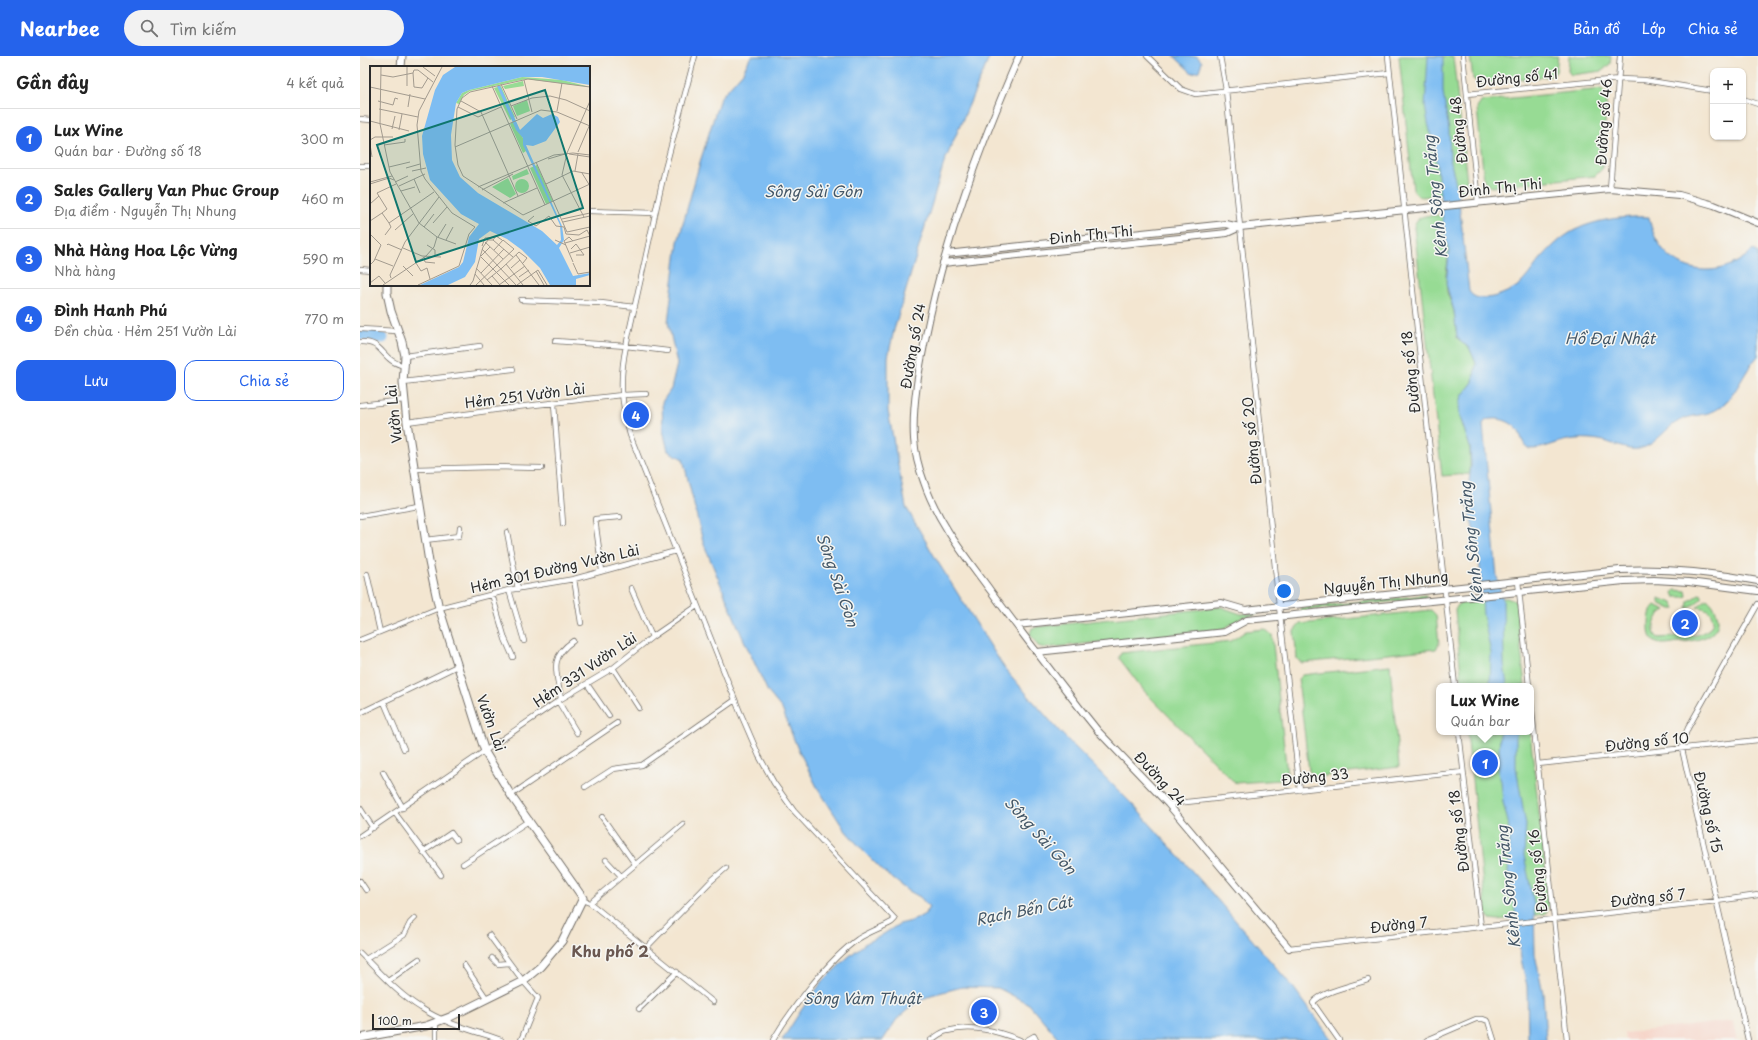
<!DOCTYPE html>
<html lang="vi">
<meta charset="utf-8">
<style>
body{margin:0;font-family:"Playpen Sans",sans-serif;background:#f2f2f2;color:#222}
.controls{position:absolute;right:12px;top:12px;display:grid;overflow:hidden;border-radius:8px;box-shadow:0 1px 3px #0004}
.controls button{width:36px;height:36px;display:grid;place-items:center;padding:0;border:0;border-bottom:1px solid #e0e0e0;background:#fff;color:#222;font:20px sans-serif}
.scale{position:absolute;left:12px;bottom:10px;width:88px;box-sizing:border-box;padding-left:4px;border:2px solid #2b2b2b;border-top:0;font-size:11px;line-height:14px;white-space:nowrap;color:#2b2b2b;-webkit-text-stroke:3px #f6f6f2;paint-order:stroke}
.you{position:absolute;left:924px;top:535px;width:14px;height:14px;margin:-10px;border:3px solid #fff;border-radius:50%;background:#1a73e8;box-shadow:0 0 0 6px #1a73e833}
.badge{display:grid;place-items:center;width:26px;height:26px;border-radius:50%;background:#2563eb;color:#fff;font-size:13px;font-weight:700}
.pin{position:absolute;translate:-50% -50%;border:2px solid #fff;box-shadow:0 1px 4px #0006}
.popup{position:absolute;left:1076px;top:627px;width:98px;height:52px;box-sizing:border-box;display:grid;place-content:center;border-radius:8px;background:#fff;filter:drop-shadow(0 1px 3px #0005);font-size:13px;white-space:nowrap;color:#767676}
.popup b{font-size:15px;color:#222}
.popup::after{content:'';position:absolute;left:50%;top:100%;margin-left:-8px;border:8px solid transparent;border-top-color:#fff}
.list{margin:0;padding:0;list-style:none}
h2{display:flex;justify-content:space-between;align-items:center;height:52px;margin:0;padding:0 16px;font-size:17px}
h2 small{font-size:13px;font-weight:400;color:#767676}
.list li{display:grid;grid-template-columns:26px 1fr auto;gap:12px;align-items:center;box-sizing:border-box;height:60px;padding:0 16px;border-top:1px solid #e0e0e0}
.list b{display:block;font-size:15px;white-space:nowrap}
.list p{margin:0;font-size:13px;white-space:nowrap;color:#767676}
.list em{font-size:13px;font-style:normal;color:#767676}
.actions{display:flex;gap:8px;padding:12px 16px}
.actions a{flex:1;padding:9px 0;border:1px solid #2563eb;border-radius:12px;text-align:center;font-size:14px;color:#2563eb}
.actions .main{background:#2563eb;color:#fff}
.icon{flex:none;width:22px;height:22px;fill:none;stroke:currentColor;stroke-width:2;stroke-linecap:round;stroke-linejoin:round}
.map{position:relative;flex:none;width:1398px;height:984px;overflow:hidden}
header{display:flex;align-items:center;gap:24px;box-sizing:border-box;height:56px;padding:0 20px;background:#2563eb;color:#fff}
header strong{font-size:19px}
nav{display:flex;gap:22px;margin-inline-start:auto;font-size:14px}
.search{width:280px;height:36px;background:#f2f2f2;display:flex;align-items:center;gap:10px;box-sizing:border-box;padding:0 14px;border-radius:22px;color:#767676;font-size:15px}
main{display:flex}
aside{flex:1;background:#fff}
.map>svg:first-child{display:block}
.built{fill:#f6d2c5}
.green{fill:#97db94;stroke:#618360}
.water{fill:#7ebdf2;stroke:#54748e}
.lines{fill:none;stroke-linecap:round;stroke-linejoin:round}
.river{stroke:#7ebdf2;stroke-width:11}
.minor-casing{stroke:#716c65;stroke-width:6}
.tertiary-casing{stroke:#716c65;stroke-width:8}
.secondary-casing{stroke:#716c65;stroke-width:9}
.minor{stroke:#fff;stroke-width:4.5}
.tertiary{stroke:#fff;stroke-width:6}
.secondary{stroke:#fff;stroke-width:7}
.labels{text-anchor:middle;stroke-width:3;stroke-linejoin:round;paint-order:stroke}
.street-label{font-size:14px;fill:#2b2b2b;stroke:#f6f6f2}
.water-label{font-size:15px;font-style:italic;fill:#445767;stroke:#f6f6f2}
.neighbourhood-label{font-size:15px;font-weight:bold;fill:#6a5851;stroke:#f6f6f2}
.inset-road{fill:none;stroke:#a39b8f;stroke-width:1}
.view{fill:#0f766e;fill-opacity:0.15;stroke:#0f766e;stroke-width:2}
.inset-edge{fill:none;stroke:#2b2b2b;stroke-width:2}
</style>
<header>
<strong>Nearbee</strong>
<div class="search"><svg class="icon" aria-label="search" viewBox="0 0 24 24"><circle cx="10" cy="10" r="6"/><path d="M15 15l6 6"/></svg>Tìm kiếm</div>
<nav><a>Bản đồ</a><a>Lớp</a><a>Chia sẻ</a></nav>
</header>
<main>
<aside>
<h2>Gần đây<small>4 kết quả</small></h2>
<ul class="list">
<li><span class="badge">1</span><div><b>Lux Wine</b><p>Quán bar · Đường số 18</p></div><em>300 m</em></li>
<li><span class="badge">2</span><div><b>Sales Gallery Van Phuc Group</b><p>Địa điểm · Nguyễn Thị Nhung</p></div><em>460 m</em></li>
<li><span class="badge">3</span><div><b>Nhà Hàng Hoa Lộc Vừng</b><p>Nhà hàng</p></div><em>590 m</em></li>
<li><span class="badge">4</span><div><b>Đình Hanh Phú</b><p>Đền chùa · Hẻm 251 Vườn Lài</p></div><em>770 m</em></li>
</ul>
<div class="actions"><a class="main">Lưu</a><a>Chia sẻ</a></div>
</aside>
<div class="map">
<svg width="1398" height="984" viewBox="0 0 1398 984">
<rect width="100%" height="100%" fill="#f6f6f2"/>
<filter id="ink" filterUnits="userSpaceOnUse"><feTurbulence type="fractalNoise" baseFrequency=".025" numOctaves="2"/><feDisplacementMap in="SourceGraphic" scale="8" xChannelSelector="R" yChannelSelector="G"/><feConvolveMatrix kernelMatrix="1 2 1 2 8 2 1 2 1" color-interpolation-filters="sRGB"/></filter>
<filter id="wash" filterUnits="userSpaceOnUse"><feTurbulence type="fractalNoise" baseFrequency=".012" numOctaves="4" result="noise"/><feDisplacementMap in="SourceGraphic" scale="16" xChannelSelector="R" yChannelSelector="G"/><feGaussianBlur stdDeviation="0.9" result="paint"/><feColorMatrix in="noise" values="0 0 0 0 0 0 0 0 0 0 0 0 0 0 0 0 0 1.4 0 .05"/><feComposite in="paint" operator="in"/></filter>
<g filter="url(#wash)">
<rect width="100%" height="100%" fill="#f3e6d1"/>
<path class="built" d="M1373 965 1377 984H1265L1264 977Z"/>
<path class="green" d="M1039 0H1093L1107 126 1106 131 1102 136 1062 141 1058 140 1053 134Z
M1110 0H1198L1196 16 1191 20 1120 28 1113 23Z
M1209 0H1251L1250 8 1242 15 1211 19 1208 15Z
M1242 33 1247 40 1242 113 1235 120 1131 131 1124 125 1117 52 1122 45Z
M1083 159 1089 196 1086 219 1087 236 1094 255 1097 281 1102 287 1109 291 1116 307 1113 326 1102 340 1100 349V361L1110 391V418L1082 420 1054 171C1057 157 1070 160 1083 159Z
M1315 534 1326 535 1327 540 1324 541H1315L1313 537Z
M1339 538 1342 539V542L1331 551 1327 552 1328 546Z
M1066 539V542L941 555 940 552Z
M1147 542 1155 545 1156 548 1165 630H1102L1095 554 1098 549 1105 544Z
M1299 542 1313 547 1315 553H1311L1299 547Z
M1347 543C1352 547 1355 552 1357 558 1364 582 1334 585 1319 586 1312 587 1301 590 1295 586 1289 582 1289 575 1289 569 1289 562 1290 553 1295 549L1306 554C1296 558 1289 574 1298 582L1338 579 1348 574 1353 567C1353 556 1347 552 1337 551Z
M861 551 881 558 897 557 898 558 883 561 863 573 685 592 678 590 670 578 672 572 677 571Z
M1071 554 1076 559 1079 588 1076 593 942 607 937 603 934 575 940 568Z
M905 573 912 579 927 718 921 724 875 727 785 636 759 602 761 597 871 585 886 575Z
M1030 609 1039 711 956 721 949 715 938 623 942 619Z
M1107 676H1170L1189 846 1187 856 1184 858 1138 864 1130 863 1126 858Z"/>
<path class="water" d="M391 0H630L584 107 534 274 528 301V355L546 451 576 503 645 613 700 676 773 749 849 834 933 931 972 984H700L669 948 638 932 602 931 571 939 553 949 537 963 523 984H422L442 953 462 926 487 902 507 886 519 881 539 868 552 865 565 858 569 851 560 841 549 835 524 816 505 797 484 773 457 731 437 691 422 653 408 636 382 580 343 486 323 403 308 395 303 374 302 346 311 333 317 308 308 266 318 186 340 106 360 42 383 16Z
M814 0H837L842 6 839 15 832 17Z
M1068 0H1083V36L1089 74 1090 103 1098 137 1109 235C1117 250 1145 238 1156 231 1165 225 1171 215 1178 206 1188 194 1201 181 1215 174 1237 163 1265 160 1289 161 1298 215 1355 231 1393 194L1398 197V300C1384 315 1378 336 1363 349 1350 361 1335 357 1321 364 1305 371 1297 389 1279 393 1267 395 1255 388 1244 385 1235 383 1225 382 1217 383 1200 383 1185 394 1169 393 1162 388 1162 381 1158 374 1152 366 1141 362 1132 363 1127 363 1124 365 1123 369L1137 521 1143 545 1144 608 1147 630H1130L1131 597 1123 559 1119 497 1108 452V435L1111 409 1110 391 1100 361 1099 352 1102 340 1113 326 1116 307 1109 291 1102 287 1097 281 1094 255 1086 228 1089 196 1084 173 1075 95 1068 67 1065 50Z
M1140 676H1156V711L1166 769 1164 799 1174 848 1175 898 1183 937 1186 984H1168L1167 930 1161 903 1153 838 1148 819 1150 783 1148 766 1143 746 1141 725 1138 717Z"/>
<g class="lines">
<path class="river" d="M0 278 23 282"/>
</g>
</g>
<g filter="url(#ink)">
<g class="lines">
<g class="minor-casing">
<path id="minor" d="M335 0 305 113 266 290C259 324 261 346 270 379L380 656 399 700 414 727 434 755 535 863 532 866C521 872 509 876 498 883 468 904 432 952 413 984
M787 0 821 33 835 38 1029 17
M860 0 866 34 919 550 940 734
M1028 0 1095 630
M1103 0 1118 146
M1107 38 1259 23 1284 24 1353 35
M1383 43 1398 48
M0 63 11 64
M0 110H11
M1250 133 1260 0
M229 155 295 157
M0 213 11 214
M161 244 241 247 275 251
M0 273 37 275
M195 285 266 290 308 295
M0 286C25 285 20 305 45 310
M45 300 120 290
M43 326 153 313
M194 348 203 468
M0 349 44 344
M47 366 157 351 262 339 286 338
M54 413 136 411 182 412
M0 460 59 450
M147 476 158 533
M65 484 99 480 100 471
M242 515 235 463 260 461
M7 518 20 576
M214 523 221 567
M1158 525 1169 630
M271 532 292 581
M149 534 164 585
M132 538 145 583 153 601
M0 584 79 552 149 534 214 523 316 495
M253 612 279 652
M227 628 249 660
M201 643C197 617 188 602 213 585
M198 645 217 677
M1171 645 1207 984
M24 646 44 693
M0 657 97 610
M1099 676 1121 871
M1178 708 1398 684
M23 716 43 752
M225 731 253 713 282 709 375 644
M151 739 257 667
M808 748 1103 716
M0 752 13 772
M35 757 81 819
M242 761 275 808
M0 780 201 643 253 612 292 581 337 550
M63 796 91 777 96 784
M246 804 261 820
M103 808 170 764
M0 825 6 834
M222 844 230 847 353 946
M230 847 323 768
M129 879 163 925 178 942 161 984
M286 892 351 825 366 812
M929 892 1357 845 1398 839
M0 897C19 916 38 938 61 952 85 968 115 975 141 984
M132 902 138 908 149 907
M6 903 44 879 50 867 55 862
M104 909 127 943
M28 925 59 903
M279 953 317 916
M76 984V966
M571 984C576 981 581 976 587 975 612 968 637 975 660 984
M667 984 674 980 676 984
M979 984 953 947C960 936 994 929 1008 924
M1067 984 1116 963H1123L1128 965 1134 984
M1388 984 1322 693 1324 682 1328 672 1398 548"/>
</g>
<g class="tertiary-casing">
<path id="tertiary" d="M659 0C620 90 585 183 566 279 559 313 552 349 554 383 555 397 559 413 564 426 578 467 605 500 630 534 660 575 691 615 722 655L738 675 808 748 929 892
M586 198 866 168 880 171
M583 207 867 177 880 171 1250 133 1319 139 1354 149 1398 167
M657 569 861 547 885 554 1260 514C1309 512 1350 516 1398 525
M677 596 865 576 887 564 1264 525 1294 524 1329 526 1398 535"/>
</g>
<g class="secondary-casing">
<path id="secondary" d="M41 11 42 0
M0 982 66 970 90 961 163 925 180 911 202 885 223 842 152 741 125 696 78 548 69 506 47 366 43 326 45 300 42 286 31 255 27 237V229"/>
</g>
<use href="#minor" class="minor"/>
<use href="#tertiary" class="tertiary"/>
<use href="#secondary" class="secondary"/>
</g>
</g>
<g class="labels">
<g class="street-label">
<text transform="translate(1157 22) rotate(-6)" y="5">Đường số 41</text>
<text transform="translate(1244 66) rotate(-86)" y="5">Đường số 46</text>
<text transform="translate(1099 74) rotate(-96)" y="5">Đường 48</text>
<text transform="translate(1140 132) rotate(-6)" y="5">Đinh Thị Thi</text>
<text transform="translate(731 179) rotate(-6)" y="5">Đinh Thị Thi</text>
<text transform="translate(553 290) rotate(-80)" y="5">Đường số 24</text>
<text transform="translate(1051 316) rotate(-96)" y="5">Đường số 18</text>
<text transform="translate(165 340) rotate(-7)" y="5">Hẻm 251 Vườn Lài</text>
<text transform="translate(34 358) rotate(-96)" y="5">Vườn Lài</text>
<text transform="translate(892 385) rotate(-96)" y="5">Đường số 20</text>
<text transform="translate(195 513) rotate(-13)" y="5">Hẻm 301 Đường Vườn Lài</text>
<text transform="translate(1026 527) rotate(-6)" y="5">Nguyễn Thị Nhung</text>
<text transform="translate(225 614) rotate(-34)" y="5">Hẻm 331 Vườn Lài</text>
<text transform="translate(131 667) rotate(70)" y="5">Vườn Lài</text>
<text transform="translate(1287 686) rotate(-6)" y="5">Đường số 10</text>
<text transform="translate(955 721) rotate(-6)" y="5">Đường 33</text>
<text transform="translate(800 723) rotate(47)" y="5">Đường 24</text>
<text transform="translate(1348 756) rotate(77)" y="5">Đường số 15</text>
<text transform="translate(1099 775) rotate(-97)" y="5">Đường số 18</text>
<text transform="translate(1178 815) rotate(-96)" y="5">Đường số 16</text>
<text transform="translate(1288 842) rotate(-6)" y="5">Đường số 7</text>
<text transform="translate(1039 869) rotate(-6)" y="5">Đường 7</text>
</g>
<g class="water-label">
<text x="453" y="141">Sông Sài Gòn</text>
<text transform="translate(1076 141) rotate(-96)" y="5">Kênh Sông Trăng</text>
<text x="1250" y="288">Hồ Đại Nhật</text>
<text transform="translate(1112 487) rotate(-96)" y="5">Kênh Sông Trăng</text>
<text transform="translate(477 524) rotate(71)" y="5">Sông Sài Gòn</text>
<text transform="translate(680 780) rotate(48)" y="5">Sông Sài Gòn</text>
<text transform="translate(1149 831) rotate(-96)" y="5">Kênh Sông Trăng</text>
<text transform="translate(664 855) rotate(-11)" y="5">Rạch Bến Cát</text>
<text x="502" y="948">Sông Vàm Thuật</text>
</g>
<g class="neighbourhood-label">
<text x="250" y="901">Khu phố 2</text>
</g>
</g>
<g transform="translate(10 10)">
<rect width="220" height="220" fill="#f3e6d1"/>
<path d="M152 11 192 14 220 21 156 13 100 25 94 29 89 38 86 37 92 27 99 24ZM153 15 154 20 135 23 133 20ZM131 20 145 51 140 54 124 22ZM157 34 160 45 147 50 143 40ZM143 56 153 72 156 85 153 87 140 58ZM167 99 183 135 176 138 160 102ZM157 103 159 108 143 114 142 110ZM138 112 146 128 140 132 122 121ZM145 120a7 7 0 1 1 14 0a7 7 0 1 1-14 0Z" fill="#97db94"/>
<path d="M85 1H220V19L172 11H152L99 24 92 27 86 37 81 69 82 94 90 111 108 127 172 165 187 179 191 174 190 159 153 79V72L146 64 127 20H130L150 64 167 48 173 52 182 48 188 51 190 56 176 75 163 80 156 79 192 160 194 174 189 182 203 210 220 207V209L206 213V219H180L170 202 152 184 137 173 120 165 109 173 105 196 95 211 78 219H50L89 201 93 196 99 171 109 158 91 148 60 114 53 88 52 70 65 24 73 9Z" fill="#7ebdf2"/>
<path class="inset-road" d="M11 1 10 58 20 106 49 157 67 171 64 181 56 190 13 219M37 1V20M53 1 65 10M43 7 44 21 52 22 58 12M43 7 44 4H48L63 16M11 9 23 11 43 7M154 14 162 46M131 18 147 53M122 20 175 139M0 21 55 33M220 21 158 13 100 26 92 32 87 43 85 79 88 99 93 110 153 149 220 118M8 35 23 39 25 32 28 33M91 35 111 46 148 130M141 40 162 32 180 30 196 34 220 45M38 41 40 28M88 41 108 51 131 41M9 43 48 51M187 45 192 17M0 55 39 65M22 63 25 50M29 64 32 48M0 74 5 71H23M0 78 2 91M14 79 35 76V73M85 81 171 44 187 46 220 60M208 86 220 58M199 88 220 91M178 93 195 88M166 96 197 166 220 161M19 101 40 96M36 102 50 98M42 105 56 102M205 105 208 88M212 107 220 120M44 113 50 127M0 116 22 110M25 116 38 110M0 118 19 112 24 114M176 118 203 105 220 108M29 120 55 108M108 121 184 89 203 87 220 89M112 124 143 108M31 125 45 121M7 127 17 143 12 147M7 127 26 118M133 137 167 122M0 138 9 130M164 150 158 155 166 160 179 150 186 160 194 161 196 168 209 169 217 164 220 170M214 151 192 109 197 87 220 35M192 153 220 147M0 155 12 147 19 157 64 126M193 156 220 150M63 157 77 141M54 161 64 148M25 164 43 148M0 168 11 179 4 195 0 199M15 169 21 161 19 157M67 171 86 178M68 171 76 158M76 174 83 161M123 174 143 191M123 174 126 170 132 174M185 174 196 179M203 175 199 171 194 175 203 196M115 176 133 193M195 177 220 170M17 179 18 178 32 184M57 179 65 184V191M112 180 115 172 125 171M33 182 52 190 71 191M112 183 146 219M201 183 206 178 214 189H206M200 187 220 181M146 189 169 219M111 190 120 181M54 191 55 196 65 197M111 191 139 219M5 193 23 200M46 197 51 205 57 202 60 213M203 197 208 208 220 206M136 198 153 219M33 200 43 210M106 202 122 219M132 202 149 186 157 192 153 197M141 202 150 194M166 205 174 219M111 207 134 183M105 208 114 219M122 210 130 219M149 211 159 204M21 212 20 209 35 176 69 131M117 214 132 202M0 217 9 210 15 217M48 219 89 200 99 168 105 161 82 147 55 113 51 105 47 59 49 45 72 1M100 219 103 215 113 181 118 174H123M106 219 144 183 133 174 124 184M129 219 155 200M147 219 168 204 177 219"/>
<path class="view" d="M175 24 213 142 46 196 7 79Z"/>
<rect width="220" height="220" class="inset-edge"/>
</g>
</svg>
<div class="controls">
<button>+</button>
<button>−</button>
</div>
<div class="scale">100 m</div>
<div class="you"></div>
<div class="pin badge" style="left:1125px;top:707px">1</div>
<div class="popup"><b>Lux Wine</b>Quán bar</div>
<div class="pin badge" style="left:1325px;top:567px">2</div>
<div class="pin badge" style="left:624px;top:956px">3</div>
<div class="pin badge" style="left:276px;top:359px">4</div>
</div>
</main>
